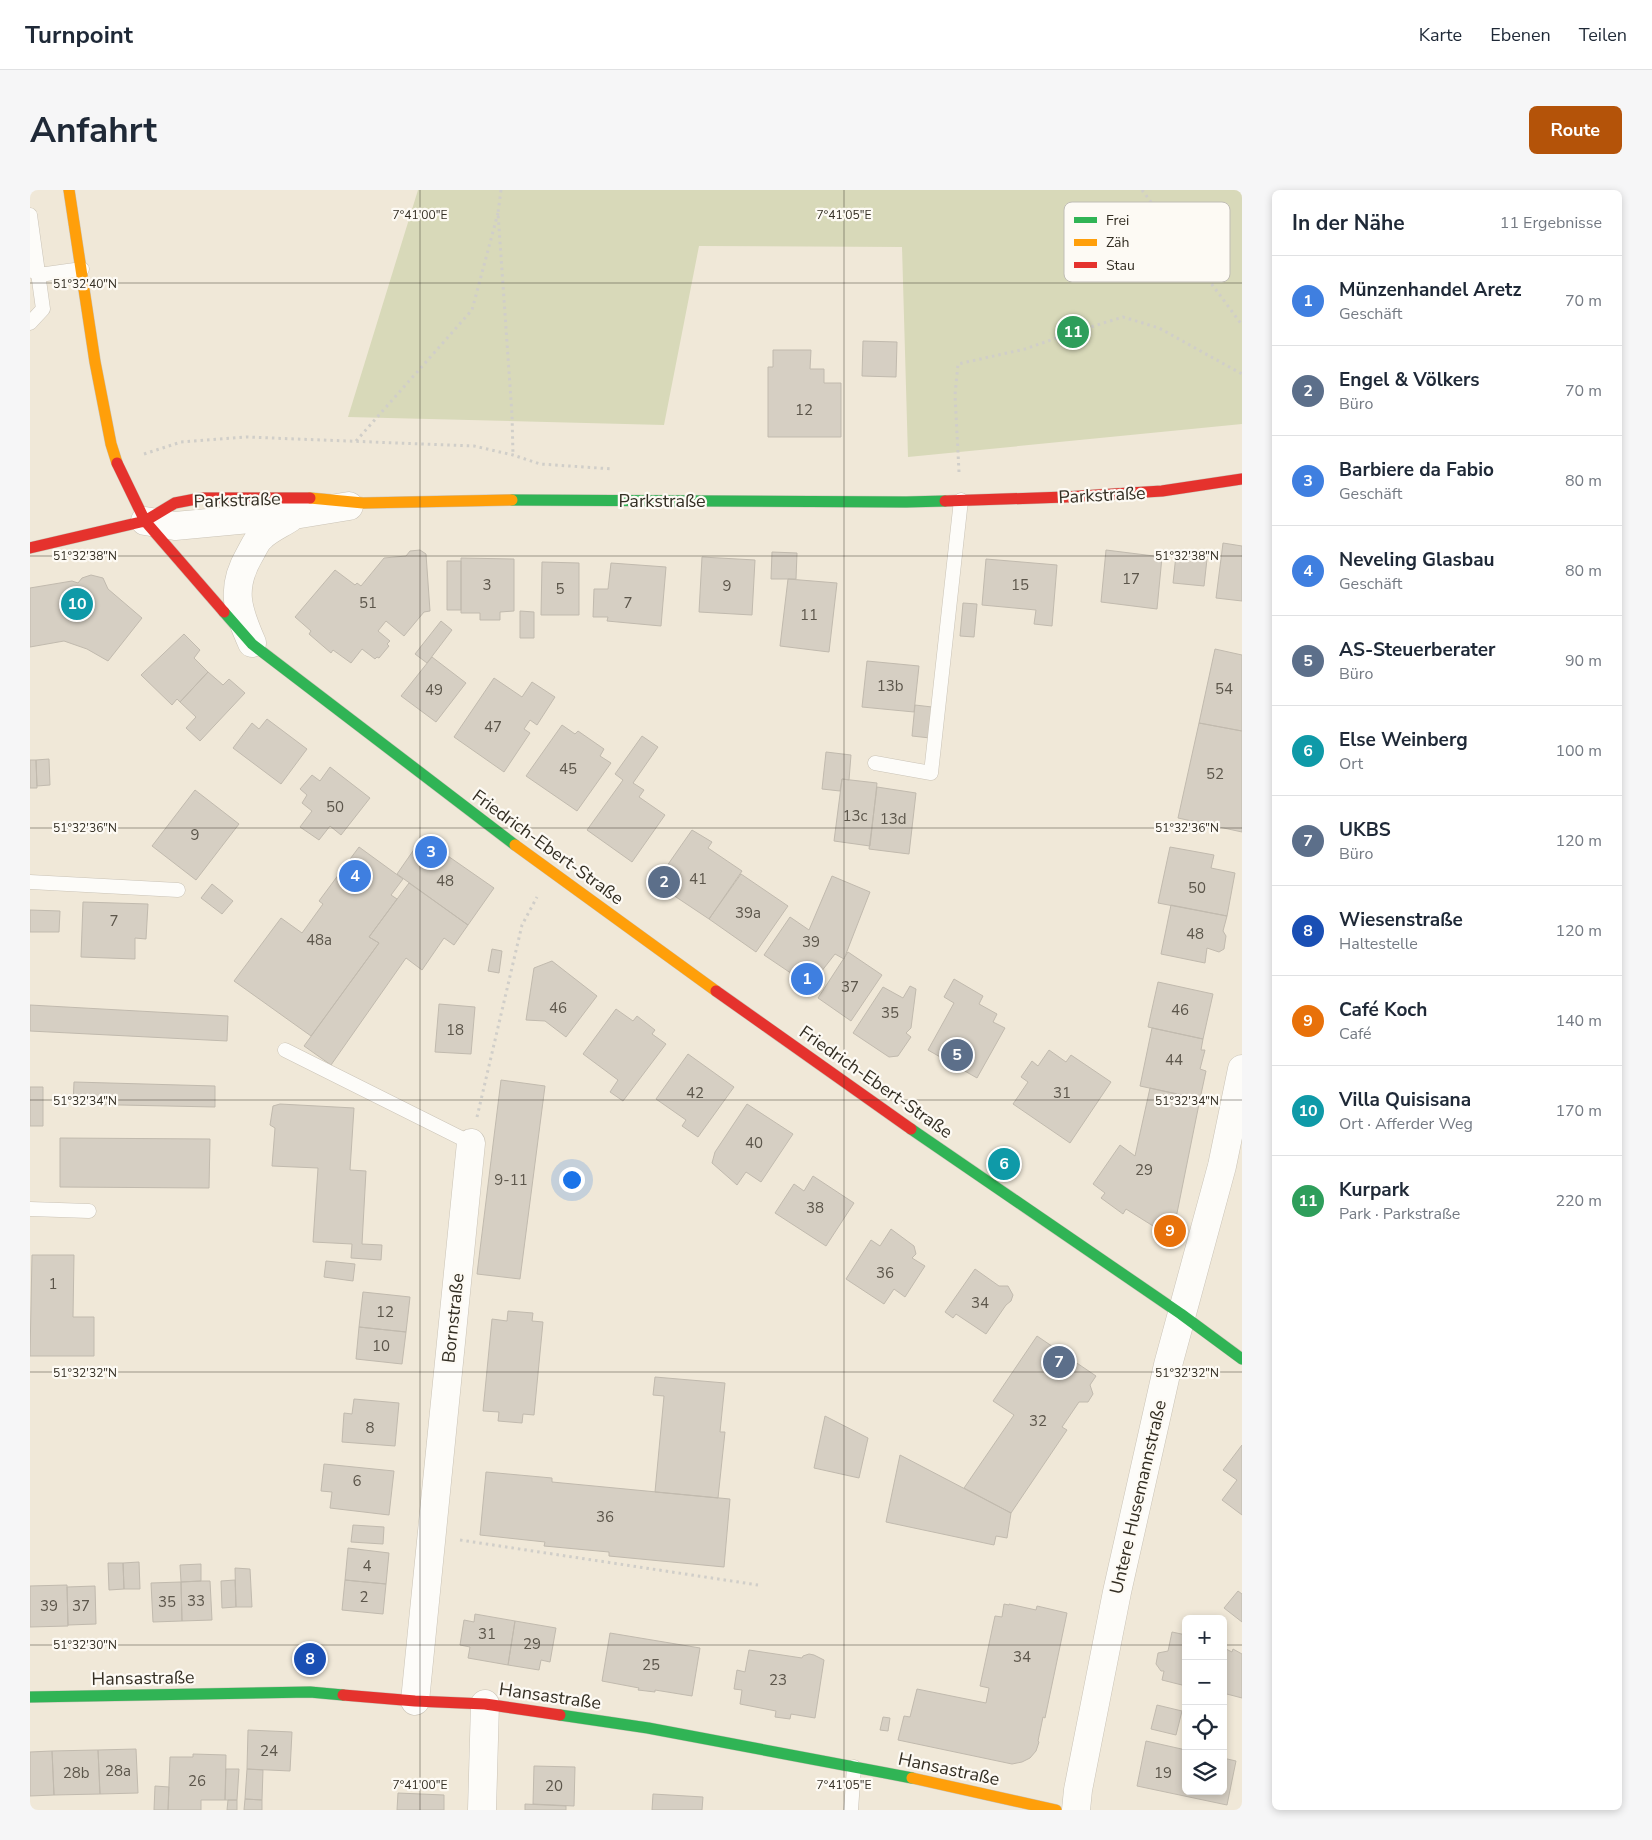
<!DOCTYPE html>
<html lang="de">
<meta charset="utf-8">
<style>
body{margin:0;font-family:"Nunito Sans",sans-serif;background:#f6f6f7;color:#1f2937}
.controls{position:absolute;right:15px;bottom:15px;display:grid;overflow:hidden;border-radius:8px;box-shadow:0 2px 8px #0003}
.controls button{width:45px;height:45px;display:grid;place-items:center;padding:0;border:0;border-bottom:1px solid #e0e1e3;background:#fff;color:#1f2937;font:25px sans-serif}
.you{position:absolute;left:541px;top:989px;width:18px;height:18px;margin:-12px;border:4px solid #fff;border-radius:50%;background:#1a73e8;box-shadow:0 0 0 8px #1a73e833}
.badge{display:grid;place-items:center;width:32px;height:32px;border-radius:50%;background:#b45309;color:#fff;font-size:16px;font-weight:700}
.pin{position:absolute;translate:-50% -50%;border:2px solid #fff;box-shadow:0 1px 5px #0006}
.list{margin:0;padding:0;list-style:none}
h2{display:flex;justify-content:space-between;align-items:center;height:65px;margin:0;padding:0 20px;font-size:21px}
h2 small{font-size:16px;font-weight:400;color:#747a83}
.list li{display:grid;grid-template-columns:32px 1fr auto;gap:15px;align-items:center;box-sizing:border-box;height:90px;padding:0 20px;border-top:1px solid #e0e1e3}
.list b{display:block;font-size:19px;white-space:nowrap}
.list p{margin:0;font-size:16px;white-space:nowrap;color:#747a83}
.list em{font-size:16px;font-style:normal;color:#747a83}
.icon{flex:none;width:28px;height:28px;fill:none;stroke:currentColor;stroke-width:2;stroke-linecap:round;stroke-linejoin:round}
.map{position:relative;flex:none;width:1212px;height:1620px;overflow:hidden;border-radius:8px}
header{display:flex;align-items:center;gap:30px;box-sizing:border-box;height:70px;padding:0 25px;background:#fff;border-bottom:1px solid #e0e1e3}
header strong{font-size:24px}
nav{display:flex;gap:28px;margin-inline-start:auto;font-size:18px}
.intro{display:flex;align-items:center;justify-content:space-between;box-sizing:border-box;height:120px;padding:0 30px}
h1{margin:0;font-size:35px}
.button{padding:12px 22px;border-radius:8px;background:#b45309;color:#fff;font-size:18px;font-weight:700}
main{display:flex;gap:30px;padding:0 30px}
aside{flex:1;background:#fff;border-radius:8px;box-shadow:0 2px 8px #0003}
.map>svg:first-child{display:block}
.green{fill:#d8d9b9}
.building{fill:#d6cfc3;stroke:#c1baae}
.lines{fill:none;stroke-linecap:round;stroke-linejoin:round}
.lane-casing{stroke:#cac3b6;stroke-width:15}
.street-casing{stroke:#cac3b6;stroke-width:29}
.fast-casing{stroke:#cac3b6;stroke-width:12}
.slow-casing{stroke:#cac3b6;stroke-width:12}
.jam-casing{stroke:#cac3b6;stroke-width:12}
.path{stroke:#d0cec9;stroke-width:3;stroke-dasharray:2.5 4;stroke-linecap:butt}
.lane{stroke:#fdfcf9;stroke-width:14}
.street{stroke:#fdfcf9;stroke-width:28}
.fast{stroke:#30b455;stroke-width:11}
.slow{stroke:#ff9f0a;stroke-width:11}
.jam{stroke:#e5322d;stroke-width:11}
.ticks{fill:none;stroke:#332e23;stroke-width:1;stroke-opacity:0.45}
.labels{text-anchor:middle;stroke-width:4.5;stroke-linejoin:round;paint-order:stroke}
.number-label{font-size:15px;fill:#5c564b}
.street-label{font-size:18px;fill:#332e23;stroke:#fdfaf4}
.key{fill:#fdfaf4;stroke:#c0bdb5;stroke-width:1}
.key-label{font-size:14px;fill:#332e23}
.ticks-label{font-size:12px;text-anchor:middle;fill:#332e23;stroke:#fdfaf4;stroke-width:4.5;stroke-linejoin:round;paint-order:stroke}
</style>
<header>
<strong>Turnpoint</strong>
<nav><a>Karte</a><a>Ebenen</a><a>Teilen</a></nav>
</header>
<div class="intro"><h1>Anfahrt</h1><a class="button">Route</a></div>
<main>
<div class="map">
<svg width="1212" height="1620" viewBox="0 0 1212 1620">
<rect width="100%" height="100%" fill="#f0e8d8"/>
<path class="green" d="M388 0H1212V234L878 267 872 57 669 56 634 235 318 227Z"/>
<path class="building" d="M833 151 867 152 866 187 832 186Z
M743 160H781L780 179H794V193H811V247H738V177H743Z
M1193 353 1212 356V411L1186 408Z
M390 360 396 364 400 421 394 422 374 446 356 431 348 441 360 451 357 454 359 456 349 468 347 467 345 469 332 459 321 473 303 460 301 463 279 444 281 441 265 427 305 380 325 395 327 393 331 396 354 368 376 366 380 361Z
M1076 360 1132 367 1127 419 1071 412Z
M742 362 767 363 766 389H741Z
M1146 365 1177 369 1174 396 1143 393Z
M672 367 725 370 722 425 669 422Z
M431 368 484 369V421L470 422V430H450V423H431Z
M956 369 1027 375 1022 436 1004 434 1006 420 952 415Z
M417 371H431V420H417Z
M512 372 549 373V425H511Z
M581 373 636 377 631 436 577 431 578 427H563L564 399H578Z
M61 385 73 388 78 399 112 428 78 471 57 459 34 451 0 457V398L42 391 48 393 52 388Z
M758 389 807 393 799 462 750 456Z
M933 413 947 414 944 447 930 446Z
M490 421 504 422V448H490Z
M411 431 422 440 397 473 385 464Z
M154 444 170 460 164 468 178 482 150 512 147 509 142 515 111 485Z
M1185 459 1212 465V541L1169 533Z
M402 467 436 493 406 532 371 506Z
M837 471 889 476 884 522 832 517Z
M178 482 193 495 199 489 215 503 170 551 156 538 166 527 150 512Z
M464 488 492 507 502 492 525 507 507 535 500 530 494 539 500 543 474 582 424 547Z
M885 515 902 517 900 548 882 546Z
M237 529 277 559 251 594 203 558 222 533 229 539Z
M1169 533 1212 541V642L1148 628Z
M532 535 545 544 548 541 574 559 570 566 581 573 547 621 496 586Z
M612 546 628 557 603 593 614 600 609 607 635 625 602 672 557 640 593 590 585 584Z
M796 562 821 565 819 590 812 589 810 601 792 599Z
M19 569 20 595 7 596 6 570Z
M0 570H6L7 598H0Z
M300 577 340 608 311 645 300 636 289 650 270 637 282 621 272 613 277 605 270 599 282 585 290 591Z
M812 589 847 593 840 656 804 651Z
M847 597 886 603 879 664 839 659Z
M165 600 209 634 166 690 122 656Z
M662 640 682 652 678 658 712 681 679 729 625 693Z
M392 648 464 698 438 735 367 684Z
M329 657 373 689 361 705 367 709 339 747 349 753 281 846 204 791 251 728 272 743 293 714 289 711Z
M1140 657 1184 665 1181 678 1205 683 1197 726 1128 713Z
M711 684 758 716 726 762 679 729Z
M802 686 840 702 814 769 805 764 780 796 734 765 760 727 779 740Z
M379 693 438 735 424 755 414 748 392 780 376 768 301 875 274 856 349 753 339 747Z
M182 694 203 711 192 724 171 708Z
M53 712 118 714 116 749 105 748V769L51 767Z
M1141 715 1197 726 1193 741 1196 746 1194 759 1189 762 1177 758 1175 773 1131 764Z
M0 720 30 721 29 742H0Z
M462 759 472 761 469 783 458 781Z
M818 762 852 785 821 831 788 808Z
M522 771 567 806 536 847 515 831 496 830 504 778Z
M924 789 953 806 949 814 967 824 963 832 975 838 947 888 898 860 924 813 914 807Z
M1128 792 1183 804 1173 849 1118 837Z
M880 796 886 799 881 838 876 843 881 847 868 866 859 867 823 843 853 797 873 808Z
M409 814 445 817 441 864 405 862Z
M0 815 198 826 197 851 0 841Z
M586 819 603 831 607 826 625 840 622 844 636 854 593 911 580 902 588 890 553 864Z
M1122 838 1173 849 1171 860H1175L1170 879 1176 881 1170 909 1110 896Z
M1019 860 1036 872 1041 865 1081 892 1040 953 983 914 998 892 991 887 1002 871 1008 876Z
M658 864 704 897 668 947 652 936 656 930 626 909Z
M471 890 515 896 490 1089 447 1084Z
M44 892 185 896V917L43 914Z
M0 897H13V936H0Z
M1120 898 1170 909 1145 1033 1140 1041H1131L1096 1019 1093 1024 1071 1008 1075 1003 1063 994 1090 955 1105 966Z
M250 914 324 918 320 980 336 981 332 1054 352 1055 351 1070 321 1068 322 1054 283 1052 288 978 242 976 245 938 240 935 243 916Z
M717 914 763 944 731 992 716 982 707 995 682 973 685 962Z
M30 948 180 949 179 998 30 997Z
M783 986 824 1013 796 1056 745 1023 764 994 774 1001Z
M861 1039 884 1056 886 1064 882 1068 895 1076 875 1107 864 1099 854 1114 816 1089 841 1050 850 1056Z
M2 1065H44L43 1127H64V1166H0Z
M296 1071 325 1074 323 1091 294 1087Z
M945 1079 969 1096H978L983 1105 981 1111 976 1115 956 1144 926 1124 923 1128 915 1122Z
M333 1102 380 1107 376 1142 329 1137Z
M478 1121 503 1123 502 1131 513 1132 504 1225 493 1224 492 1233 468 1231 469 1222 453 1221 462 1129 477 1131Z
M329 1137 376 1142 372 1174 326 1169Z
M1007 1146 1066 1186 1060 1195 1063 1204 1058 1212H1049L1032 1237 1037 1240 981 1323 934 1298 984 1225 963 1211Z
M625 1187 695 1193 690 1242H695L688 1308 625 1302 634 1206 623 1205Z
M324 1209 369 1213 365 1256 312 1252 314 1223 322 1224Z
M795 1226 838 1248 829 1288 784 1278Z
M1212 1255V1325L1192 1310 1207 1290 1193 1280Z
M870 1265 981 1323 977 1348 966 1346 964 1355 856 1332Z
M294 1274 364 1281 359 1325 300 1318 302 1302 291 1301Z
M456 1282 522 1288V1292L700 1309 694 1377 579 1366V1362L514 1356 515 1352 450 1345Z
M323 1335 354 1337 353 1354 321 1352Z
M318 1358 359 1363 356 1394 315 1390Z
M109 1372 110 1399H94L93 1373Z
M78 1373H93L94 1399 79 1400Z
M171 1374V1391L151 1392 150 1375Z
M205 1378 220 1379 222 1417H206Z
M205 1390 206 1417 192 1418 191 1391Z
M315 1390 356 1394 353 1424 312 1420Z
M171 1391H180L182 1430 152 1431 151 1392Z
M151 1392 152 1431 123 1432 121 1393Z
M37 1395 38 1436 0 1437V1396Z
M65 1396 66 1434 38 1435 37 1397Z
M1208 1401 1212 1404V1432L1194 1418Z
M974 1414 979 1415V1414L1006 1420 1007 1416 1037 1423 1015 1528 1013 1527 1008 1551 1009 1552 1006 1561 1000 1568 992 1572 982 1574 868 1550 874 1526 880 1527 887 1499 956 1513 959 1498 950 1496 965 1426 972 1427Z
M445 1424 485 1431 478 1475 438 1468 440 1457 430 1455 434 1430 444 1432Z
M485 1431 526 1438 520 1472 511 1470 509 1480 478 1475Z
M1142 1442 1156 1445V1496L1132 1490 1134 1481H1131L1126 1474 1128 1463 1138 1461Z
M580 1443 670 1458 662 1506 625 1500V1502L608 1500 609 1498 572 1491Z
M1193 1454H1195L1194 1458 1202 1462 1203 1459 1212 1464V1508L1193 1503Z
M719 1460 772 1468 773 1466 779 1464 784 1465 794 1470 785 1528 761 1524 760 1529 745 1527 746 1521 710 1514 712 1500 704 1499 707 1480 715 1482Z
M1127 1515 1152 1521 1146 1545 1121 1539Z
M853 1527 860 1528 858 1541 850 1540Z
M218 1540 262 1542 260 1581 217 1579Z
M1116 1551 1156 1560V1601H1193V1568L1206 1571 1197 1615 1107 1596Z
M106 1559 108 1603 70 1604 68 1560Z
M66 1560H68L70 1604 24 1605 22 1561Z
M22 1561 24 1605 0 1606V1562Z
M163 1564 196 1565 195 1610H171V1620H138L140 1567H163Z
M504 1576 545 1577 544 1616 503 1614Z
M196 1579H209L207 1610H195Z
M217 1579 233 1580 232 1610 215 1609Z
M125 1596 139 1597 138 1620H124Z
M368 1603 414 1605V1620H367Z
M623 1604 673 1607 672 1620H622Z
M215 1609 232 1610V1620H214Z
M198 1610H207V1620H197Z
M495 1614 536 1616V1620H495Z"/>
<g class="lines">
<g class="lane-casing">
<path id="lane" d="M0 25 13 119 0 133
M3 81 9 85 52 79
M845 573 901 583 931 310
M0 692 148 700
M255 860 441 953
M0 1019 59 1021
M821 1620 824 1577"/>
</g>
<g class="street-casing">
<path id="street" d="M115 331 145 336 264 325 319 316
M222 453C207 419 200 398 220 364 223 359 226 351 231 347 239 339 251 334 260 328
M385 1511 441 953
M452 1620 455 1514
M1046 1620 1048 1600 1087 1402 1138 1175 1192 976 1212 879"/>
</g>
<g class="fast-casing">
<path id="fast" d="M482 310 876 312 915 311
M194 422 222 454 485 655
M881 939 1151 1124 1212 1169
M0 1507 280 1502 313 1505
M530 1525 618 1538 882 1588"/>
</g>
<g class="slow-casing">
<path id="slow" d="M39 0 65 172 81 254 87 273
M280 308 333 313 482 310
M485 655 686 801
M882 1588 1026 1620"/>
</g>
<g class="jam-casing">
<path id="jam" d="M87 273 115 331 194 422
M915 311 1035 307 1132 301 1212 289
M0 358 115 331 145 313 171 308H280
M686 801 881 939
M313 1505 385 1511 455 1514 530 1525"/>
</g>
<path class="path" d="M471 0 468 23 482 225 483 265
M1112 0 1212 135
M326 251 442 120 468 23
M114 264 151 252 216 247 444 256 483 265 510 274 583 279
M929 282 925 205 928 174 995 159 1041 143 1093 127 1129 138 1212 184
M447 927 492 735 507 707
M430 1350 728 1395"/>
<use href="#lane" class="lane"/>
<use href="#street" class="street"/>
<use href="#fast" class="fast"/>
<use href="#slow" class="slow"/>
<use href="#jam" class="jam"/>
</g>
<path class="ticks" d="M390 0V1620M814 0V1620M0 93H1212M0 366H1212M0 638H1212M0 910H1212M0 1182H1212M0 1455H1156M1193 1455H1212"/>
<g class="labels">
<g class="number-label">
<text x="774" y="225">12</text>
<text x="1101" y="394">17</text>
<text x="457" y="400">3</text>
<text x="990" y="400">15</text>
<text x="697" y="401">9</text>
<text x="530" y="404">5</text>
<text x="338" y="418">51</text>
<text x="598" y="418">7</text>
<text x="779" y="430">11</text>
<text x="860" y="501">13b</text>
<text x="1194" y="504">54</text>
<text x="404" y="505">49</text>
<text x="463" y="542">47</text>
<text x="538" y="584">45</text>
<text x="1185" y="589">52</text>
<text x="305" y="622">50</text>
<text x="825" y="631">13c</text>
<text x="863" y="634">13d</text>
<text x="165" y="650">9</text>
<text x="668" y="694">41</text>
<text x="415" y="696">48</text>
<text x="1167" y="703">50</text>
<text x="718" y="728">39a</text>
<text x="84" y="736">7</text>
<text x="1165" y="749">48</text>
<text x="289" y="755">48a</text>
<text x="781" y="757">39</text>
<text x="820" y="802">37</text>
<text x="528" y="823">46</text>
<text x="1150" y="825">46</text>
<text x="860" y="828">35</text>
<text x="425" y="845">18</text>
<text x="1144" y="875">44</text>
<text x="665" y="908">42</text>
<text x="1032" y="908">31</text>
<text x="724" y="958">40</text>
<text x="1114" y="985">29</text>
<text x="481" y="995">9-11</text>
<text x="785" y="1023">38</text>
<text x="855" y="1088">36</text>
<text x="23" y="1099">1</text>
<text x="950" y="1118">34</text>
<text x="355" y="1127">12</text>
<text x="351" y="1161">10</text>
<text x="1008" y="1236">32</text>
<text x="340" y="1243">8</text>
<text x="327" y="1296">6</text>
<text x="575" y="1332">36</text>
<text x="337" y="1381">4</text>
<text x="334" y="1412">2</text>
<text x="166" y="1416">33</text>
<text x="137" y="1417">35</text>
<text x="19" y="1421">39</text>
<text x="51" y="1421">37</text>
<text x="457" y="1449">31</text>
<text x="502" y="1459">29</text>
<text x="992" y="1472">34</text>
<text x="621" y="1480">25</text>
<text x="748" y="1495">23</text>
<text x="239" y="1566">24</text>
<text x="88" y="1586">28a</text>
<text x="46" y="1588">28b</text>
<text x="1133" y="1588">19</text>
<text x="167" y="1596">26</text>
<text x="524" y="1601">20</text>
</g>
<g class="street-label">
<text transform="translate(1072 305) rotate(-3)" y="6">Parkstraße</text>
<text transform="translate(207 310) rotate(-2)" y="6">Parkstraße</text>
<text x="632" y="317">Parkstraße</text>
<text transform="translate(518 657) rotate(36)" y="6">Friedrich-Ebert-Straße</text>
<text transform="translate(846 892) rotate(35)" y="6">Friedrich-Ebert-Straße</text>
<text transform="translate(423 1128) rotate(-84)" y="6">Bornstraße</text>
<text transform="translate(1108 1307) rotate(-77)" y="6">Untere Husemannstraße</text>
<text transform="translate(113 1488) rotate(-1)" y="6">Hansastraße</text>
<text transform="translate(520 1506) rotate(8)" y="6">Hansastraße</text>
<text transform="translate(919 1579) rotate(12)" y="6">Hansastraße</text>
</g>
</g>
<rect x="1034" y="12" width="166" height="80" rx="8" class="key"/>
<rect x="1044" y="27" width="23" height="6" fill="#30b455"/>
<rect x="1044" y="49" width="23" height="7" fill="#ff9f0a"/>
<rect x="1044" y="72" width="23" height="6" fill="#e5322d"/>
<g class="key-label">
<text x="1076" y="35">Frei</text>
<text x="1076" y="57">Zäh</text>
<text x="1076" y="80">Stau</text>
</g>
<g class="ticks-label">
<text x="390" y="29">7°41'00"E</text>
<text x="814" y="29">7°41'05"E</text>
<text x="55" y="98">51°32'40"N</text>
<text x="55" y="370">51°32'38"N</text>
<text x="1157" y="370">51°32'38"N</text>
<text x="55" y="642">51°32'36"N</text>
<text x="1157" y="642">51°32'36"N</text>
<text x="55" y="915">51°32'34"N</text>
<text x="1157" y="915">51°32'34"N</text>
<text x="55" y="1187">51°32'32"N</text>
<text x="1157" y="1187">51°32'32"N</text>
<text x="55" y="1459">51°32'30"N</text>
<text x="390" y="1599">7°41'00"E</text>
<text x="814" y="1599">7°41'05"E</text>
</g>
</svg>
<div class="controls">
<button>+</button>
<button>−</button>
<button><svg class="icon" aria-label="locate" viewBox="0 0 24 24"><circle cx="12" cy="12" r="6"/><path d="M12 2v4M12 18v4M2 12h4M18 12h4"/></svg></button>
<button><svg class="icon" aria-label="layers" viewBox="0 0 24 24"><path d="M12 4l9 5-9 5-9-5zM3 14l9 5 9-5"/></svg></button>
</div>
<div class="you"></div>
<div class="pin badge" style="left:777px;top:789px;background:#3f7fe0">1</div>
<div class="pin badge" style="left:634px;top:692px;background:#5c6f8a">2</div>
<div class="pin badge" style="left:401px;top:662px;background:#3f7fe0">3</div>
<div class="pin badge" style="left:325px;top:686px;background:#3f7fe0">4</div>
<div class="pin badge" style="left:927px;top:865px;background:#5c6f8a">5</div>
<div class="pin badge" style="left:974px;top:974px;background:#0f9aa8">6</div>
<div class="pin badge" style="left:1029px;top:1172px;background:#5c6f8a">7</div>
<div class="pin badge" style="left:280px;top:1469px;background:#1a4fb4">8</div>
<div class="pin badge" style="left:1140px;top:1041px;background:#e8710a">9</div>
<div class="pin badge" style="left:47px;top:414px;background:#0f9aa8">10</div>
<div class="pin badge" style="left:1043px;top:142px;background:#2e9e5b">11</div>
</div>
<aside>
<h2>In der Nähe<small>11 Ergebnisse</small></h2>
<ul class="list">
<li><span class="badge" style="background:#3f7fe0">1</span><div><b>Münzenhandel Aretz</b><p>Geschäft</p></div><em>70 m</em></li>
<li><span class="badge" style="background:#5c6f8a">2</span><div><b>Engel &amp; Völkers</b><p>Büro</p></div><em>70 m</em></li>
<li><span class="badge" style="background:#3f7fe0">3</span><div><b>Barbiere da Fabio</b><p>Geschäft</p></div><em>80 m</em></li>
<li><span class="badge" style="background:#3f7fe0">4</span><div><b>Neveling Glasbau</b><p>Geschäft</p></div><em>80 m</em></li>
<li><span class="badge" style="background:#5c6f8a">5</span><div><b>AS-Steuerberater</b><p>Büro</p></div><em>90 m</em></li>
<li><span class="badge" style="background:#0f9aa8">6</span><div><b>Else Weinberg</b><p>Ort</p></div><em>100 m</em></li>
<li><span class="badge" style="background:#5c6f8a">7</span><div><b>UKBS</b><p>Büro</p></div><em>120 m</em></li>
<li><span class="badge" style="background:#1a4fb4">8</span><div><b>Wiesenstraße</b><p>Haltestelle</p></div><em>120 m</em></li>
<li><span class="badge" style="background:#e8710a">9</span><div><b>Café Koch</b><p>Café</p></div><em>140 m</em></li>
<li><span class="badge" style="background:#0f9aa8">10</span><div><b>Villa Quisisana</b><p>Ort · Afferder Weg</p></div><em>170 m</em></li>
<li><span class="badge" style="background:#2e9e5b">11</span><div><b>Kurpark</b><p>Park · Parkstraße</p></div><em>220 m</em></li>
</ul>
</aside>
</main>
